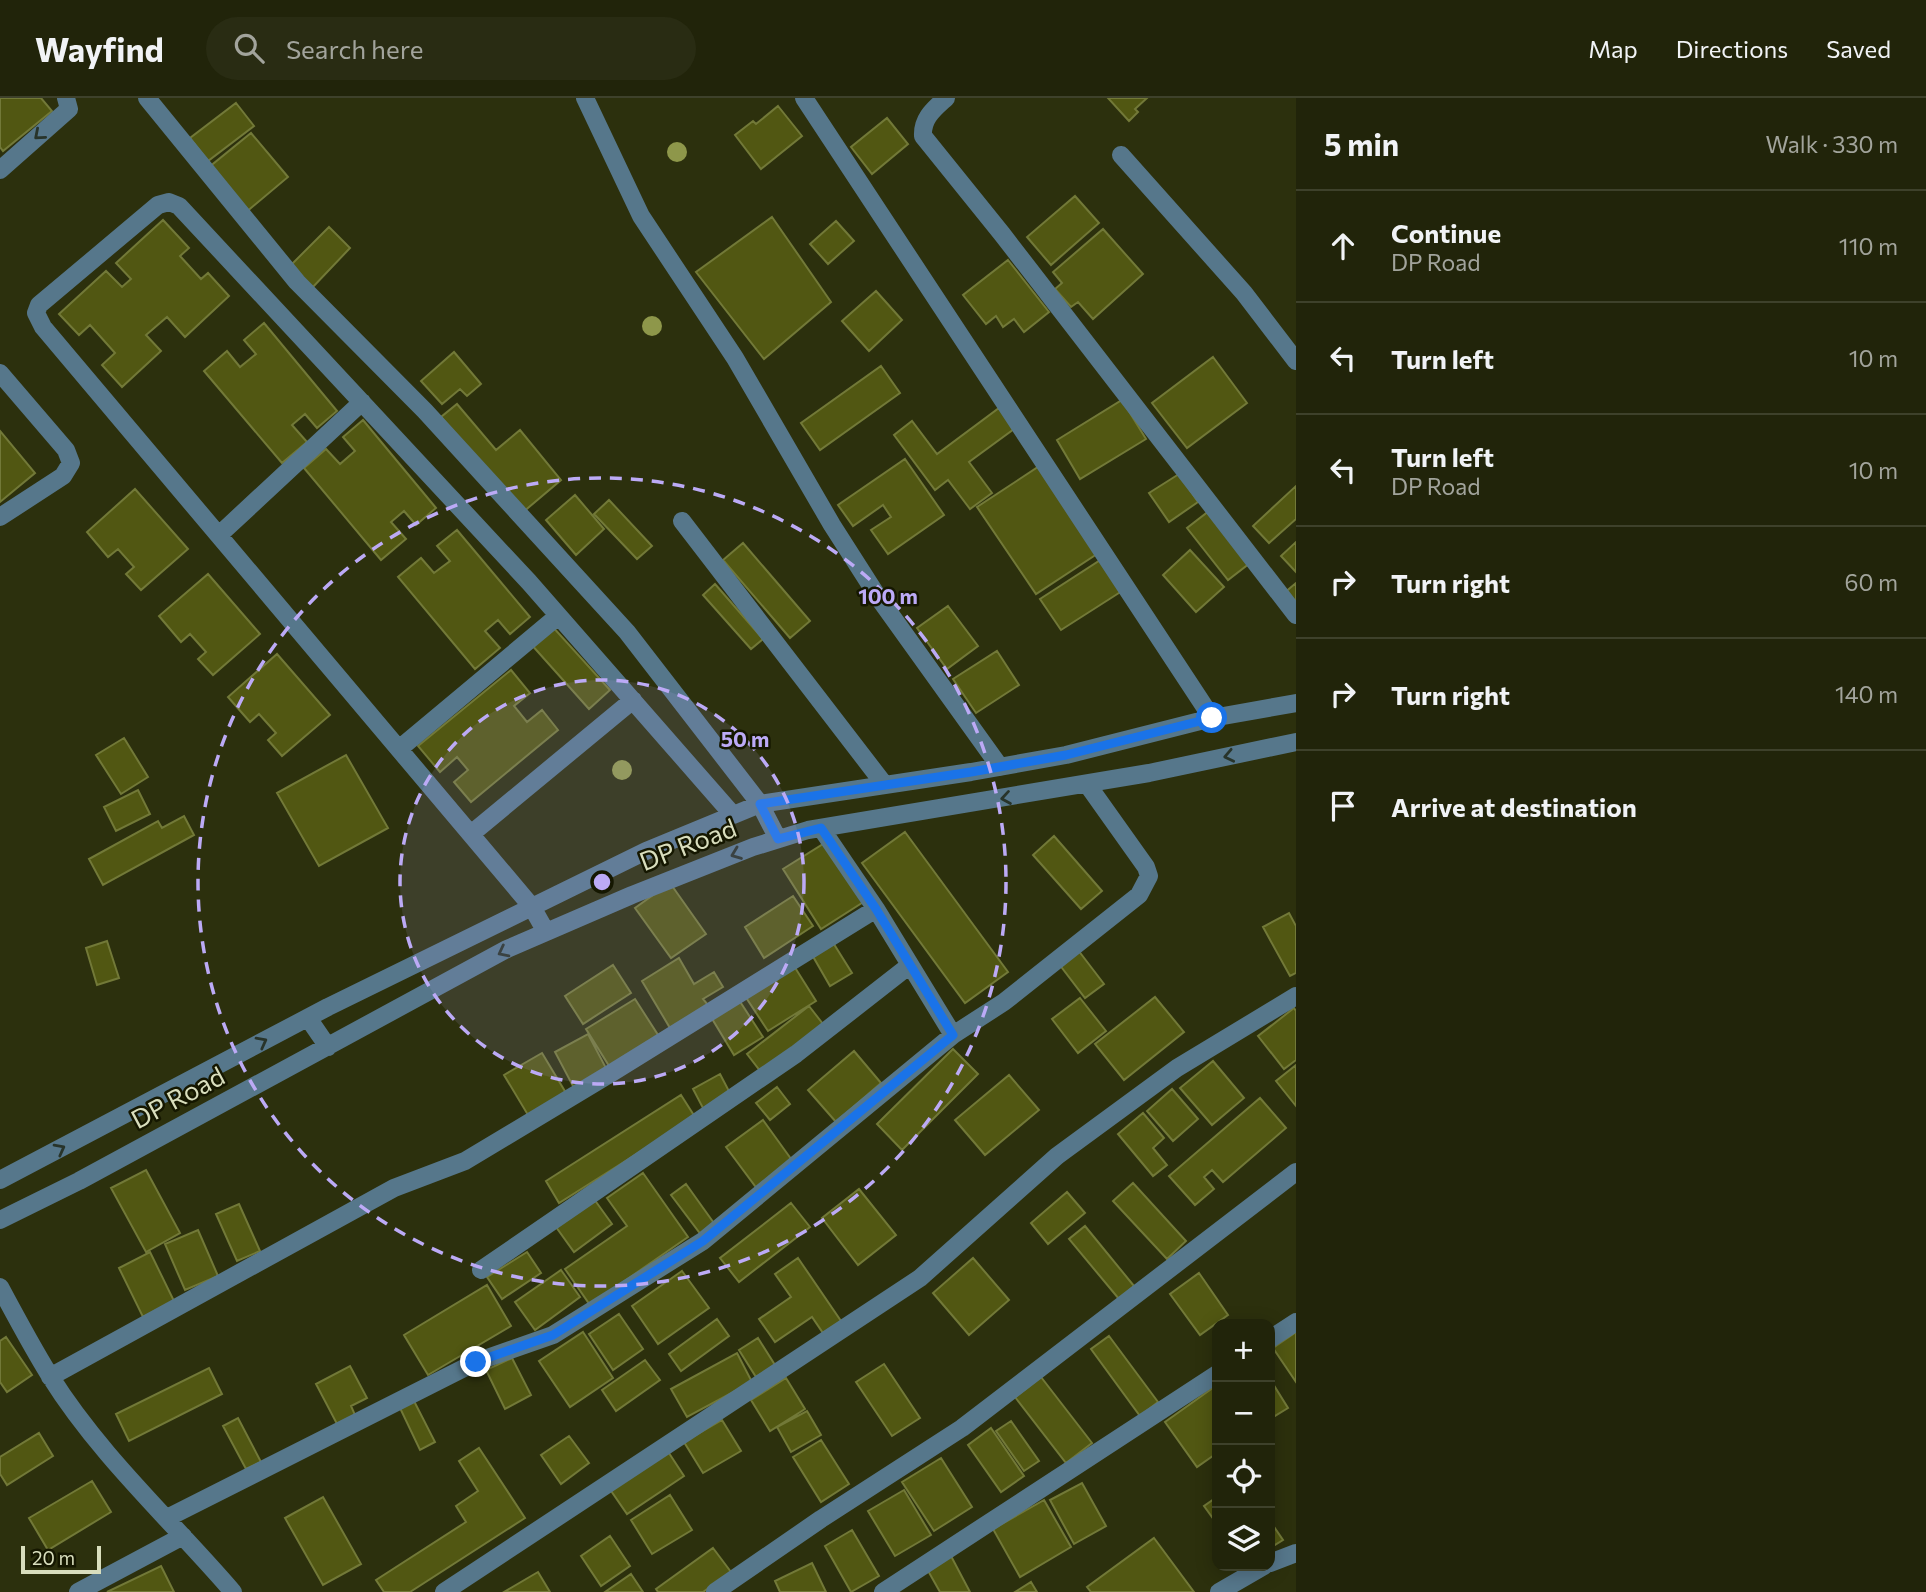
<!DOCTYPE html>
<meta charset="utf-8">
<style>
body{margin:0;font-family:Commissioner,sans-serif;background:#292c13;color:#f1f3f6}
.controls{position:absolute;right:21px;bottom:21px;display:grid;overflow:hidden;border-radius:14px;box-shadow:0 4px 18px #0003}
.controls button{width:63px;height:63px;display:grid;place-items:center;padding:0;border:0;border-bottom:2px solid #3e412b;background:#21240a;color:#f1f3f6;font:35px sans-serif}
.scale{position:absolute;left:21px;bottom:18px;width:80px;box-sizing:border-box;padding-left:7px;border:4px solid #d9debd;border-top:0;font-size:19px;line-height:24px;white-space:nowrap;color:#d9debd;-webkit-text-stroke:5px #151700;paint-order:stroke}
.stop{position:absolute;width:21px;height:21px;margin:-16px;border:5px solid #1a73e8;border-radius:50%;background:#fff}
.stop.end{background:#1a73e8;border-color:#fff;box-shadow:0 2px 7px #0008}
.list{margin:0;padding:0;list-style:none}
h2{display:flex;justify-content:space-between;align-items:center;height:91px;margin:0;padding:0 28px;font-size:30px}
h2 small{font-size:23px;font-weight:400;color:#a2a49c}
.list li{display:grid;grid-template-columns:46px 1fr auto;gap:21px;align-items:center;box-sizing:border-box;height:112px;padding:0 28px;border-top:2px solid #3e412b}
.list b{display:block;font-size:26px;white-space:nowrap}
.list p{margin:0;font-size:23px;white-space:nowrap;color:#a2a49c}
.list em{font-size:23px;font-style:normal;color:#a2a49c}
.icon{flex:none;width:38px;height:38px;fill:none;stroke:currentColor;stroke-width:2;stroke-linecap:round;stroke-linejoin:round}
.map{position:relative;flex:none;width:1296px;height:1494px;overflow:hidden}
header{display:flex;align-items:center;gap:42px;box-sizing:border-box;height:98px;padding:0 35px;background:#21240a;border-bottom:2px solid #3e412b}
header strong{font-size:33px}
nav{display:flex;gap:38px;margin-inline-start:auto;font-size:24px}
.search{width:490px;height:63px;background:#292c13;display:flex;align-items:center;gap:18px;box-sizing:border-box;padding:0 24px;border-radius:38px;color:#a2a49c;font-size:26px}
main{display:flex}
aside{flex:1;background:#21240a}
.map>svg:first-child{display:block}
.building{fill:#515712;stroke:#727938;stroke-width:2}
.lines{fill:none;stroke-linecap:round;stroke-linejoin:round}
.minor{stroke:#56778b;stroke-width:18}
.tree{fill:#8e974a}
.oneway{stroke:#28342a}
.route{stroke:#1a73e8;stroke-width:9}
.ring{fill:none;stroke:#bcaaf6;stroke-width:3.5;stroke-dasharray:12 9}
.labels{text-anchor:middle;stroke-width:5;stroke-linejoin:round;paint-order:stroke}
.street-label{font-size:26px;fill:#d9debd;stroke:#151700}
.centre{fill:#bcaaf6;stroke:#151700;stroke-width:3.5}
.ring-label{font-size:21px;text-anchor:middle;font-weight:bold;fill:#bcaaf6;stroke:#151700;stroke-width:5;stroke-linejoin:round;paint-order:stroke}
</style>
<header>
<strong>Wayfind</strong>
<div class="search"><svg class="icon" aria-label="search" viewBox="0 0 24 24"><circle cx="10" cy="10" r="6"/><path d="M15 15l6 6"/></svg>Search here</div>
<nav><a>Map</a><a>Directions</a><a>Saved</a></nav>
</header>
<main>
<div class="map">
<svg width="1296" height="1494" viewBox="0 0 1296 1494">
<rect width="100%" height="100%" fill="#2c300d"/>
<path class="building" d="M0 0H41L52 13 3 53 0 49Z
M1108 0H1147L1135 11 1138 14 1129 23Z
M236 5 254 28 208 63 190 40Z
M778 8 802 38 761 71 735 37 753 23 756 26Z
M887 20 908 46 872 76 851 49Z
M251 35 288 79 245 115 208 70Z
M1075 98 1099 125 1051 167 1027 139Z
M772 119 831 204 764 261 696 174Z
M163 122 189 150 180 158 201 181 208 175 229 198 185 239 167 219 146 237 161 253 122 289 102 267 115 255 90 227 79 237 59 216 106 173 122 189 131 181 116 165Z
M836 123 854 143 828 166 810 146Z
M329 129 350 150 311 191 289 169Z
M1103 131 1143 176 1093 221 1078 204 1071 209 1055 191 1062 185 1053 174Z
M1008 162 1049 214 1024 234 1014 221 1003 229 996 218 986 226 963 197Z
M876 193 902 222 869 253 842 223Z
M264 225 337 313 317 330 305 316 292 327 307 344 282 365 204 273 227 253 240 269 256 256 244 242Z
M454 254 481 286 467 298 460 291 442 306 421 283Z
M1213 259 1247 305 1187 350 1152 305Z
M881 268 900 295 820 352 801 325Z
M1122 302 1146 341 1080 381 1057 342Z
M457 306 496 352 520 332 561 382 522 415 441 319Z
M999 310 1014 331 969 364 992 395 970 411 948 382 935 392 894 337 912 323 937 356Z
M363 322 436 410 416 427 404 413 391 424 406 441 381 462 304 370 326 351 340 366 355 353 343 339Z
M0 333 35 375 0 404Z
M905 361 944 417 888 456 871 432 891 419 883 407 853 428 838 407Z
M1041 367 1100 454 1036 496 977 409Z
M1179 376 1198 404 1169 424 1149 395Z
M1296 388V421L1269 445 1253 428Z
M135 391 188 451 141 492 126 476 134 469 118 451 108 459 87 434Z
M575 397 604 431 576 457 546 422Z
M609 402 652 448 637 461 594 416Z
M1209 413 1250 465 1228 482 1187 430Z
M457 432 530 519 510 536 498 522 485 533 500 550 475 571 398 479 421 460 434 475 450 463 437 448Z
M1296 444V474L1281 458Z
M743 445 810 523 790 540 723 462Z
M1190 452 1224 489 1196 514 1163 477Z
M1102 461 1122 493 1061 532 1040 501Z
M208 476 260 536 213 577 198 561 206 554 190 536 181 544 159 518Z
M1296 485V512L1283 496Z
M715 486 763 541 751 551 703 497Z
M948 508 978 548 947 571 917 530Z
M551 527 610 592 589 611 530 545Z
M997 553 1019 587 976 615 953 581Z
M277 556 330 617 282 658 268 642 276 635 259 616 250 624 228 599Z
M511 572 530 595 514 608 527 624 542 612 558 632 471 704 454 684 468 672 457 659 440 674 418 648Z
M124 640 148 679 121 696 96 657Z
M346 657 388 730 319 768 277 695Z
M138 692 150 716 116 733 104 709Z
M184 718 194 737 103 787 89 761 158 723 162 730Z
M905 734 1008 874 965 905 862 765Z
M1054 738 1102 793 1081 811 1033 757Z
M828 743 865 803 821 831 783 771Z
M670 785 706 836 671 860 635 810Z
M793 798 813 828 764 860 745 829Z
M1289 815 1296 828V875L1290 878 1263 829Z
M107 843 119 880 97 887 86 850Z
M832 843 852 875 830 888 811 855Z
M1078 852 1104 886 1085 900 1059 866Z
M679 860 694 886 714 874 723 889 703 901 708 907 670 930 642 883Z
M613 867 631 895 583 926 565 898Z
M794 868 816 903 768 933 745 898Z
M1155 899 1184 934 1124 982 1095 946Z
M1080 900 1106 933 1078 955 1052 921Z
M635 901 660 940 611 971 586 931Z
M739 902 763 939 734 957 711 919Z
M809 908 823 926 761 974 747 956Z
M1294 910 1296 913V962L1284 971 1258 938Z
M588 936 607 972 574 990 555 954Z
M953 951 978 976 902 1052 877 1026Z
M854 953 881 985 836 1024 808 992Z
M542 955 566 995 528 1017 504 977Z
M1213 963 1244 1000 1212 1027 1180 990Z
M1296 967V1008L1276 983Z
M720 976 731 997 704 1012 693 991Z
M1009 977 1039 1012 985 1057 955 1022Z
M777 989 790 1006 770 1022 756 1005Z
M1172 991 1198 1021 1173 1043 1147 1013Z
M681 997 695 1019 559 1105 546 1083Z
M1260 1000 1286 1030 1223 1084 1212 1072 1204 1079 1214 1091 1195 1107 1169 1078Z
M1143 1015 1164 1040 1153 1050 1167 1067 1153 1078 1118 1036Z
M763 1022 794 1065 758 1092 726 1049Z
M146 1072 180 1135 146 1154 111 1090Z
M643 1075 688 1139 590 1207 565 1171 627 1128 607 1100Z
M1133 1085 1186 1143 1167 1161 1113 1103Z
M686 1086 716 1128 702 1138 671 1097Z
M859 1091 896 1137 858 1167 822 1120Z
M1067 1094 1085 1115 1048 1146 1031 1125Z
M594 1101 612 1126 574 1154 556 1129Z
M791 1105 810 1129 739 1184 720 1160Z
M239 1106 260 1153 237 1163 216 1116Z
M1085 1128 1134 1188 1119 1201 1069 1141Z
M198 1132 218 1178 185 1192 165 1146Z
M150 1154 174 1203 143 1219 119 1170Z
M527 1154 541 1175 502 1201 487 1179Z
M798 1160 841 1223 823 1235 812 1219 775 1244 759 1221 791 1199 775 1176Z
M973 1160 1009 1202 969 1237 933 1195Z
M561 1172 580 1199 535 1232 515 1204Z
M682 1173 709 1210 658 1246 632 1208Z
M1199 1175 1228 1217 1200 1237 1170 1196Z
M487 1187 511 1228 428 1277 404 1237Z
M619 1216 643 1251 613 1272 589 1236Z
M717 1221 729 1238 681 1273 669 1256Z
M583 1234 613 1280 570 1309 539 1263Z
M1296 1234V1284L1273 1250Z
M1109 1238 1158 1304 1140 1318 1091 1251Z
M6 1239 32 1277 7 1294 0 1284V1243Z
M758 1240 775 1267 756 1279 739 1252Z
M737 1255 752 1284 687 1319 671 1291Z
M512 1260 531 1297 505 1311 486 1272Z
M645 1262 660 1282 616 1313 602 1292Z
M884 1266 920 1320 892 1338 856 1284Z
M350 1268 367 1300 351 1308 355 1317 337 1326 316 1286Z
M209 1270 222 1296 129 1343 116 1316Z
M1041 1279 1092 1345 1066 1365 1015 1299Z
M786 1280 805 1311 770 1333 751 1302Z
M1270 1281 1288 1310 1270 1321Z
M1217 1287V1355L1197 1369 1165 1324Z
M414 1303 435 1344 420 1352 400 1310Z
M807 1313 821 1337 791 1354 777 1329Z
M238 1320 261 1364 246 1371 223 1328Z
M722 1322 741 1353 703 1375 684 1344Z
M1011 1323 1039 1363 1024 1373 996 1333Z
M991 1330 1024 1378 1001 1394 968 1347Z
M39 1335 53 1358 7 1387 0 1376V1359Z
M569 1338 589 1365 561 1386 541 1357Z
M821 1342 849 1386 821 1404 793 1359Z
M665 1349 684 1378 627 1416 607 1387Z
M479 1350 525 1420 410 1494H384L376 1482 466 1424 456 1408 478 1393 459 1363Z
M941 1360 972 1409 934 1433 902 1384Z
M92 1383 111 1414 48 1452 29 1420Z
M1082 1385 1106 1428 1074 1446 1050 1402Z
M904 1392 931 1437 895 1458 868 1413Z
M670 1397 692 1432 652 1456 631 1422Z
M323 1399 361 1466 323 1487 285 1420Z
M1217 1399V1426L1204 1408Z
M1044 1402 1071 1449 1020 1479 993 1431Z
M1270 1423 1283 1442 1270 1450Z
M852 1432 879 1478 851 1494 825 1448Z
M610 1438 630 1468 601 1488 581 1458Z
M1154 1440 1194 1494H1091L1087 1489Z
M713 1450 731 1474 703 1494H658L656 1491Z
M951 1458 970 1494H940L927 1471Z
M812 1465 826 1494H780L775 1483Z
M161 1468 174 1494H107Z
M538 1474 550 1494H504Z
M631 1476 643 1494H605Z
M1031 1484 1037 1494H1015Z"/>
<g class="lines">
<path class="minor" d="M147 0 297 184 425 313 627 534 760 706 778 741
M585 0 641 118 735 260 832 427 878 499 1000 669
M804 0 1212 620
M946 0C934 11 922 20 923 38L1002 136 1296 517
M1121 57 1244 195 1296 263
M0 72 69 11 66 0
M0 275 66 352 71 365 63 378 0 419
M682 423 884 686
M219 437 362 304
M399 651 558 518
M821 730 876 811 953 937
M471 736 633 602
M546 834 532 809 43 229 36 215 39 207 158 107 169 104 179 108 529 484 733 717
M308 920 328 949
M0 1082 328 909 646 753 760 706 971 674 1066 657 1212 620 1296 605
M0 1122 79 1083 507 851 632 797 753 749 808 732 1149 675 1296 644
M481 1172 796 956 910 867
M0 1189C16 1219 32 1249 50 1278 100 1358 172 1423 233 1494
M1270 1241 1296 1224
M50 1279 394 1090 465 1063 613 974 876 811
M167 1420 476 1264 553 1237 703 1143 953 937 1004 904 1139 797 1149 778 1146 769 1087 686
M1270 1465 1296 1455
M78 1494 183 1438
M444 1494 920 1180 1057 1058 1177 970 1296 898
M715 1494 821 1421 962 1330 1296 1074
M883 1494 1217 1276
M1219 1494 1264 1468"/>
</g>
<g class="tree">
<circle cx="677" cy="54" r="10"/>
<circle cx="652" cy="228" r="10"/>
<circle cx="622" cy="672" r="10"/>
</g>
<defs><path id="oneway-chevron" d="M-2-3.5L2.5 0L-2 3.5" fill="none" stroke-width="1.6" stroke-linecap="round" stroke-linejoin="round" transform="scale(1.75)"/></defs>
<g class="oneway">
<use href="#oneway-chevron" transform="translate(39 37) rotate(139)"/>
<use href="#oneway-chevron" transform="translate(1229 658) rotate(168)"/>
<use href="#oneway-chevron" transform="translate(1006 700) rotate(171)"/>
<use href="#oneway-chevron" transform="translate(736 756) rotate(159)"/>
<use href="#oneway-chevron" transform="translate(503 854) rotate(153)"/>
<use href="#oneway-chevron" transform="translate(262 944) rotate(-28)"/>
<use href="#oneway-chevron" transform="translate(60 1051) rotate(-28)"/>
</g>
<g class="lines">
<path class="route" d="M476 1264 553 1237 703 1143 953 937 876 811 821 730 778 741 760 706 971 674 1066 657 1212 620"/>
</g>
<circle cx="602" cy="784" r="202" fill="#bcaaf6" fill-opacity=".12"/>
<g class="ring">
<circle cx="602" cy="784" r="202"/>
<circle cx="602" cy="784" r="404"/>
</g>
<g class="labels">
<g class="street-label">
<text transform="translate(688 747) rotate(-21)" y="9">DP Road</text>
<text transform="translate(178 1000) rotate(-28)" y="9">DP Road</text>
</g>
</g>
<circle cx="602" cy="784" r="10" class="centre"/>
<g class="ring-label">
<text x="888" y="506">100 m</text>
<text x="745" y="649">50 m</text>
</g>
</svg>
<div class="controls">
<button>+</button>
<button>−</button>
<button><svg class="icon" aria-label="locate" viewBox="0 0 24 24"><circle cx="12" cy="12" r="6"/><path d="M12 2v4M12 18v4M2 12h4M18 12h4"/></svg></button>
<button><svg class="icon" aria-label="layers" viewBox="0 0 24 24"><path d="M12 4l9 5-9 5-9-5zM3 14l9 5 9-5"/></svg></button>
</div>
<div class="scale">20 m</div>
<div class="stop" style="left:1212px;top:620px"></div>
<div class="stop end" style="left:476px;top:1264px"></div>
</div>
<aside>
<h2>5 min<small>Walk · 330 m</small></h2>
<ul class="list">
<li><svg class="icon" aria-label="ahead" viewBox="0 0 24 24"><path d="M12 20V5M6 11l6-6 6 6"/></svg><div><b>Continue</b><p>DP Road</p></div><em>110 m</em></li>
<li><svg class="icon" aria-label="left" viewBox="0 0 24 24"><path d="M17 20v-9H6M10 6l-5 5 5 5"/></svg><div><b>Turn left</b></div><em>10 m</em></li>
<li><svg class="icon" aria-label="left" viewBox="0 0 24 24"><path d="M17 20v-9H6M10 6l-5 5 5 5"/></svg><div><b>Turn left</b><p>DP Road</p></div><em>10 m</em></li>
<li><svg class="icon" aria-label="right" viewBox="0 0 24 24"><path d="M7 20v-9h11M14 6l5 5-5 5"/></svg><div><b>Turn right</b></div><em>60 m</em></li>
<li><svg class="icon" aria-label="right" viewBox="0 0 24 24"><path d="M7 20v-9h11M14 6l5 5-5 5"/></svg><div><b>Turn right</b></div><em>140 m</em></li>
<li><svg class="icon" aria-label="arrive" viewBox="0 0 24 24"><path d="M6 21V4h12l-3 4 3 4H6"/></svg><div><b>Arrive at destination</b></div></li>
</ul>
</aside>
</main>
